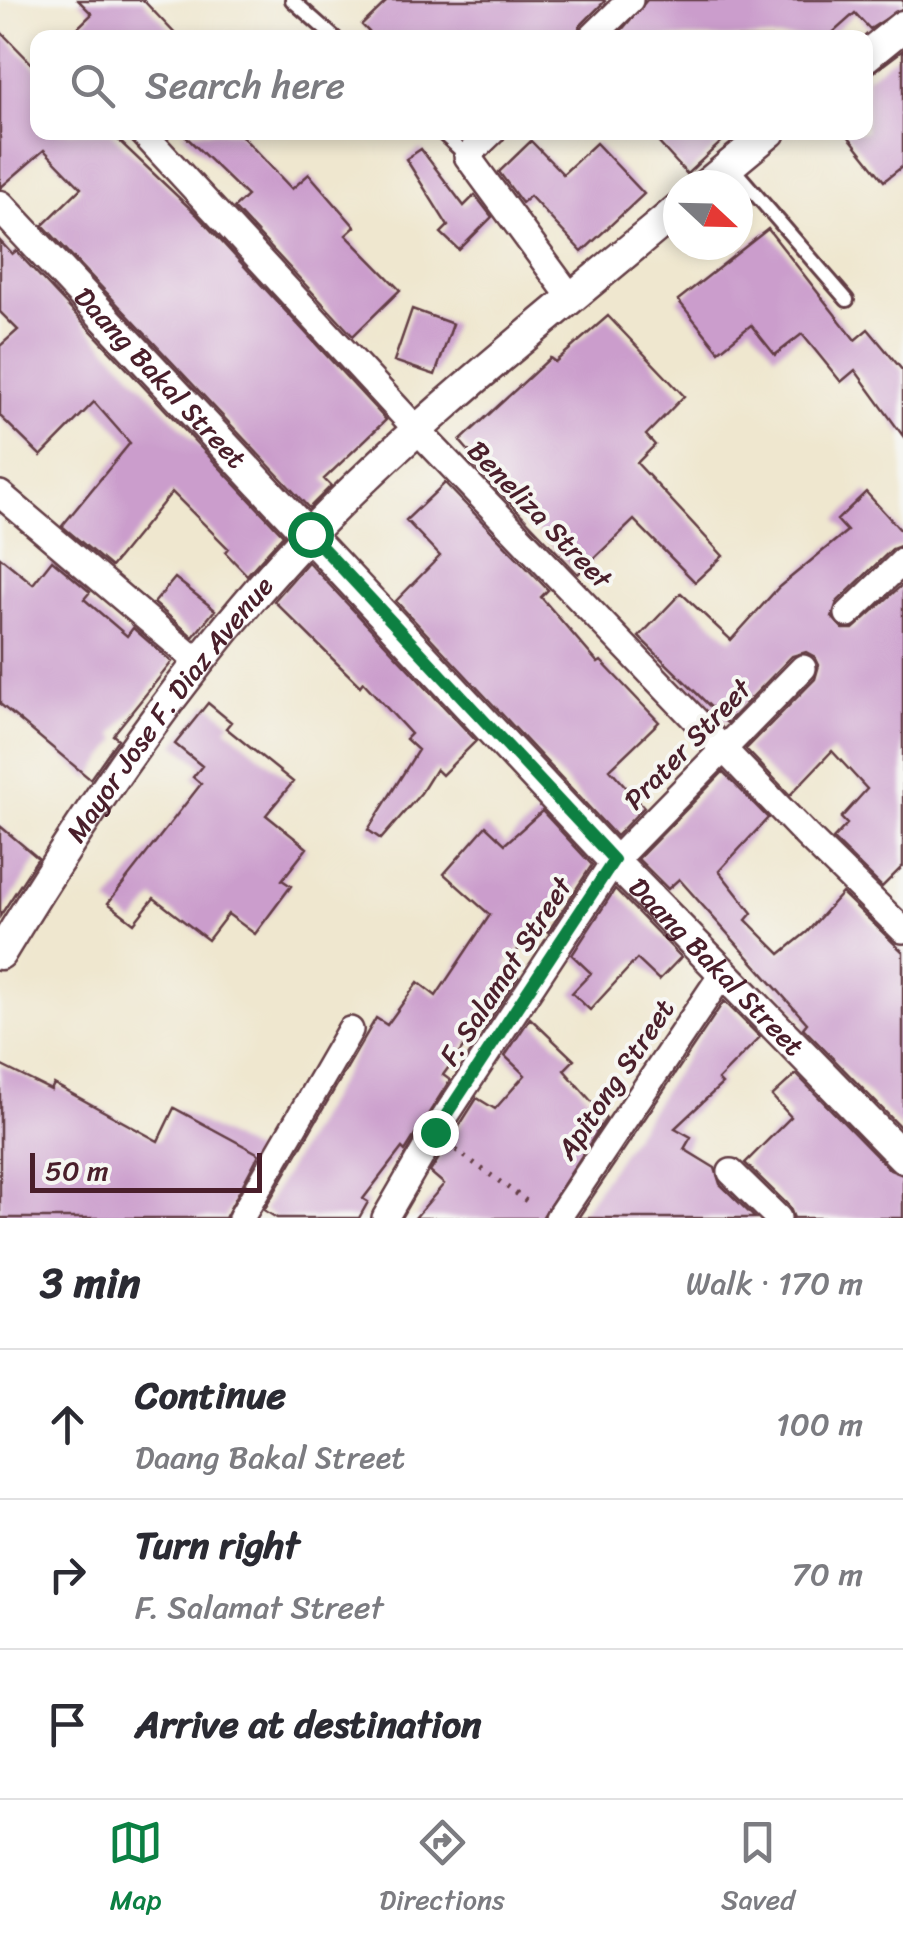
<!DOCTYPE html>
<meta charset="utf-8">
<style>
body{margin:0;font-family:Sriracha,sans-serif;background:#f2f2f3;color:#2b2b33}
.compass{position:absolute;left:663px;top:170px;width:90px;height:90px;border-radius:50%;background:#fff;box-shadow:0 5px 15px #0003;rotate:112deg}
.scale{position:absolute;left:30px;bottom:25px;width:232px;box-sizing:border-box;padding-left:10px;border:5px solid #4a1f2b;border-top:0;font-size:28px;line-height:35px;white-space:nowrap;color:#4a1f2b;-webkit-text-stroke:8px #f6f6f2;paint-order:stroke}
.stop{position:absolute;width:30px;height:30px;margin:-22px;border:8px solid #0b8043;border-radius:50%;background:#fff}
.stop.end{background:#0b8043;border-color:#fff;box-shadow:0 2px 10px #0008}
.list{margin:0;padding:0;list-style:none}
h2{display:flex;justify-content:space-between;align-items:center;height:130px;margin:0;padding:0 40px;font-size:42px}
h2 small{font-size:32px;font-weight:400;color:#7c7c81}
.list li{display:grid;grid-template-columns:65px 1fr auto;gap:30px;align-items:center;box-sizing:border-box;height:150px;padding:0 40px;border-top:2px solid #e1e1e2}
.list b{display:block;font-size:38px;white-space:nowrap}
.list p{margin:0;font-size:32px;white-space:nowrap;color:#7c7c81}
.list em{font-size:32px;font-style:normal;color:#7c7c81}
.icon{flex:none;width:55px;height:55px;fill:none;stroke:currentColor;stroke-width:2;stroke-linecap:round;stroke-linejoin:round}
.map{position:relative;flex:none;width:903px;height:1218px;overflow:hidden}
.search{position:absolute;background:#fff;box-shadow:0 5px 15px #0003;left:30px;right:30px;top:30px;height:110px;display:flex;align-items:center;gap:25px;box-sizing:border-box;padding:0 35px;border-radius:20px;color:#7c7c81;font-size:38px}
.sheet{height:580px;background:#fff}
nav{display:flex;justify-content:space-around;align-items:center;box-sizing:border-box;height:140px;border-top:2px solid #e1e1e2;background:#fff;font-size:28px;color:#7c7c81}
nav a{display:grid;justify-items:center;gap:5px}
nav .on{color:#0b8043}
.map>svg:first-child{display:block}
.building{fill:#cb9dcc}
.lines{fill:none;stroke-linecap:round;stroke-linejoin:round}
.service-casing{stroke:#633d44;stroke-width:18}
.minor-casing{stroke:#633d44;stroke-width:30}
.tertiary-casing{stroke:#633d44;stroke-width:35}
.path{stroke:#633d44;stroke-width:5;stroke-dasharray:2.5 8;stroke-linecap:butt}
.service{stroke:#fff;stroke-width:12}
.minor{stroke:#fff;stroke-width:25}
.tertiary{stroke:#fff;stroke-width:30}
.route{stroke:#0b8043;stroke-width:12}
.labels{text-anchor:middle;stroke-width:8;stroke-linejoin:round;paint-order:stroke}
.street-label{font-size:28px;fill:#4a1f2b;stroke:#f6f6f2}
</style>
<div class="map">
<svg width="903" height="1218" viewBox="0 0 903 1218">
<rect width="100%" height="100%" fill="#f6f6f2"/>
<filter id="ink" filterUnits="userSpaceOnUse"><feTurbulence type="fractalNoise" baseFrequency=".01" numOctaves="2"/><feDisplacementMap in="SourceGraphic" scale="20" xChannelSelector="R" yChannelSelector="G"/><feConvolveMatrix kernelMatrix="1 2 1 2 8 2 1 2 1" color-interpolation-filters="sRGB"/></filter>
<filter id="wash" filterUnits="userSpaceOnUse"><feTurbulence type="fractalNoise" baseFrequency=".0048" numOctaves="4" result="noise"/><feDisplacementMap in="SourceGraphic" scale="40" xChannelSelector="R" yChannelSelector="G"/><feGaussianBlur stdDeviation="2.25" result="paint"/><feColorMatrix in="noise" values="0 0 0 0 0 0 0 0 0 0 0 0 0 0 0 0 0 1.4 0 .05"/><feComposite in="paint" operator="in"/></filter>
<g filter="url(#wash)">
<rect width="100%" height="100%" fill="#efe7cf"/>
<g id="blocks">
<path class="building" d="M78 0H143L179 38H67L92 14Z
M388 0H604L605 1 580 26 575 38H375L362 25Z
M647 0H903V8L870 29 855 13 827 38H615Z
M0 31 38 70V132H110L196 214 386 420 324 479 331 486 309 508 43 225 81 188 44 150 0 188Z
M903 50V166L884 181 845 132H866V78Z
M181 132H238L292 189 309 174 355 227 346 235 400 290 353 336 234 208 247 196Z
M649 132H732L687 174Z
M531 141 563 174 596 143 644 194 582 252 530 196 522 203 499 172Z
M421 149 464 206 475 195 492 217 459 250 441 233 448 226 406 159Z
M768 229 855 340 868 329 903 371V436L855 370 841 382 802 334 775 355 751 325 719 351 678 300Z
M0 241 12 254 16 251 283 535 247 575 225 552 228 548 172 492 111 567 62 526 130 443 94 402 41 456 0 416V346L18 330 0 312Z
M412 309 453 324 435 375 394 361Z
M608 316 684 396 646 435 655 445 637 463 723 556 695 582 634 520 578 574 469 460 473 456 460 441 550 358 555 362Z
M445 483 548 590 541 597 598 663 601 661 659 722 610 769 644 807 616 836 396 601 440 556 406 520Z
M866 492 903 533V545L892 549 837 602 832 617 843 629H853L903 584V866L882 887 833 839 847 824 841 818 867 789 832 751 790 795 746 749 815 679 819 665 815 657 806 652 792 656 727 723 639 637 681 593 731 640 779 587 847 531 837 520Z
M0 557 33 584 52 560 90 592 84 599 127 636 133 628 172 662 113 735 118 739 90 779 0 704Z
M308 562 476 741 442 775 436 769 421 793 381 839 368 830 418 750 406 739 411 734 363 682 360 686 274 601Z
M175 578 215 610 193 637 154 603Z
M208 703 231 722 226 728 293 782 266 815 307 848 282 880 291 886 255 934 228 914 208 940 154 898 134 923 108 903 201 784 193 777 202 766 175 744Z
M723 772 768 818 719 871 752 913 746 920 780 954 807 932 842 893 903 952V1130L803 1028 807 1023 679 879 668 889 638 859Z
M542 811 592 865 548 932 540 924 506 964 518 977 481 1033 477 1029 443 1075 450 1080 405 1151 402 1148 363 1199 368 1202 359 1218H277L264 1210 376 1018 387 1025 418 982 436 996 490 915 444 874 486 826 505 844Z
M0 826 38 858 0 916Z
M615 889 681 957 659 980 637 959 590 1010 572 993 591 973 572 955Z
M724 1001 760 1037 718 1080 722 1084 675 1128 691 1137 684 1149 715 1168 720 1184 755 1218H578Z
M530 1018 574 1060 564 1070 606 1118 542 1218H415L444 1184 430 1172 477 1098 495 1109 525 1075 505 1056Z
M0 1065 51 1090 54 1084 158 1141 174 1108 259 1154 225 1218H0Z
M796 1074 890 1170 903 1175V1218H794L789 1206 745 1163 791 1117 772 1096Z"/>
</g>
</g>
<g filter="url(#ink)">
<use href="#blocks" fill-opacity="0" stroke="#633d44" stroke-width="2.5"/>
<g class="lines">
<g class="service-casing">
<path id="service" d="M292 0 335 38
M441 132 467 156
M731 166 847 300"/>
</g>
<g class="minor-casing">
<path id="minor" d="M591 38 630 0
M142 132 419 432 807 836 903 930
M492 132 467 156 572 299
M0 494 199 663
M848 614 903 561
M731 1172 778 1218
M241 1218 350 1030
M385 1218 435 1132 614 861 803 668
M558 1218 723 973"/>
</g>
<g class="tertiary-casing">
<g id="tertiary">
<path d="M866 56 903 26"/>
<path d="M706 185 770 132"/>
<path id="s1" d="M0 206 614 861 903 1157"/>
<path id="s2" d="M0 954C89 807 190 660 309 534 422 416 554 314 678 209"/>
</g>
</g>
<path class="path" d="M456 1150 532 1205"/>
<use href="#service" class="service"/>
<use href="#minor" class="minor"/>
<use href="#tertiary" class="tertiary"/>
</g>
</g>
<g class="lines" filter="url(#ink)">
<path class="route" d="M310 534 614 860 435 1132"/>
</g>
<g class="labels">
<g class="street-label">
<text dy="10" stroke="none"><textPath href="#s1" startOffset="235">Daang Bakal Street</textPath></text>
<text transform="translate(540 514) rotate(46)" y="10">Beneliza Street</text>
<text dy="10" stroke="none"><textPath href="#s2" startOffset="298">Mayor Jose F. Diaz Avenue</textPath></text>
<text transform="translate(687 744) rotate(-46)" y="10">Prater Street</text>
<text dy="10" stroke="none"><textPath href="#s1" startOffset="1045">Daang Bakal Street</textPath></text>
<text transform="translate(505 971) rotate(-57)" y="10">F. Salamat Street</text>
<text transform="translate(615 1079) rotate(-56)" y="10">Apitong Street</text>
</g>
</g>
</svg>
<svg class="compass" viewBox="-18 -18 36 36"><path d="M0-13l5 13h-10z" fill="#e53935"/><path d="M0 13l5-13h-10z" fill="#7c7c81"/></svg>
<div class="scale">50 m</div>
<div class="stop" style="left:310px;top:534px"></div>
<div class="stop end" style="left:435px;top:1132px"></div>
<div class="search"><svg class="icon" aria-label="search" viewBox="0 0 24 24"><circle cx="10" cy="10" r="6"/><path d="M15 15l6 6"/></svg>Search here</div>
</div>
<section class="sheet">
<h2>3 min<small>Walk · 170 m</small></h2>
<ul class="list">
<li><svg class="icon" aria-label="ahead" viewBox="0 0 24 24"><path d="M12 20V5M6 11l6-6 6 6"/></svg><div><b>Continue</b><p>Daang Bakal Street</p></div><em>100 m</em></li>
<li><svg class="icon" aria-label="right" viewBox="0 0 24 24"><path d="M7 20v-9h11M14 6l5 5-5 5"/></svg><div><b>Turn right</b><p>F. Salamat Street</p></div><em>70 m</em></li>
<li><svg class="icon" aria-label="arrive" viewBox="0 0 24 24"><path d="M6 21V4h12l-3 4 3 4H6"/></svg><div><b>Arrive at destination</b></div></li>
</ul>
</section>
<nav>
<a class="on"><svg class="icon" aria-label="map" viewBox="0 0 24 24"><path d="M3 6l6-2 6 2 6-2v14l-6 2-6-2-6 2zM9 4v14M15 6v14"/></svg>Map</a>
<a><svg class="icon" aria-label="directions" viewBox="0 0 24 24"><path d="M12 3l9 9-9 9-9-9zM9 14v-3h6M13 9l2 2-2 2"/></svg>Directions</a>
<a><svg class="icon" aria-label="saved" viewBox="0 0 24 24"><path d="M7 4h10v16l-5-4-5 4z"/></svg>Saved</a>
</nav>
